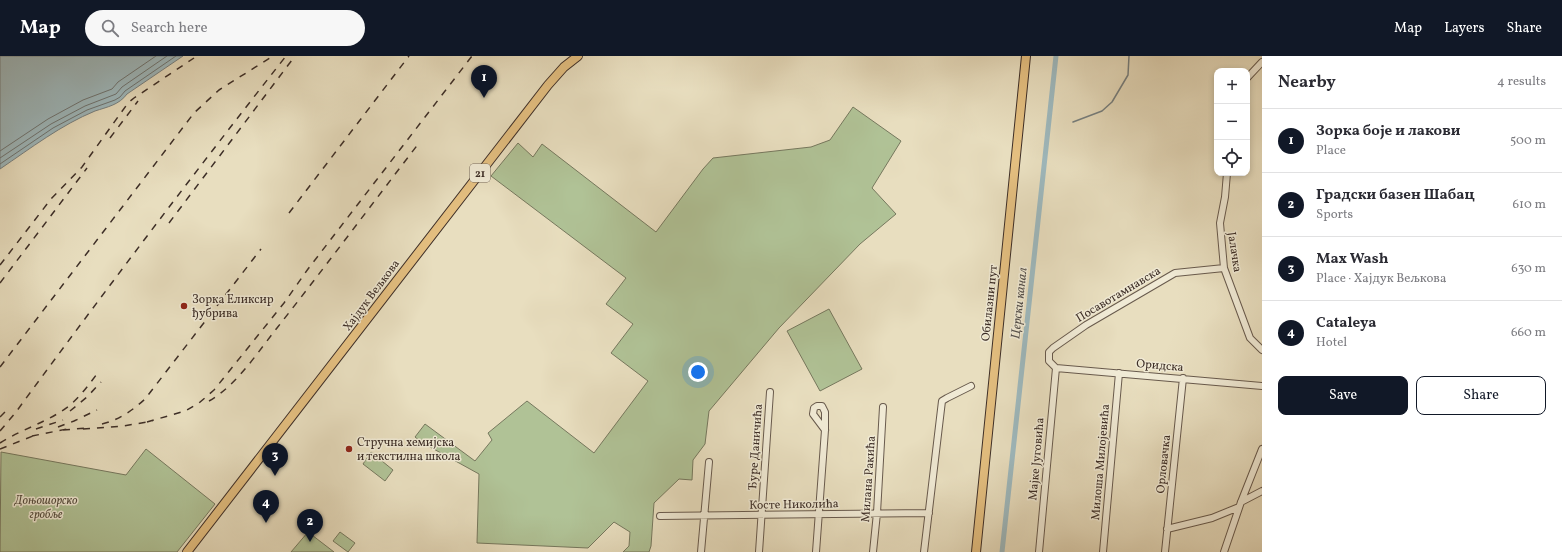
<!DOCTYPE html>
<meta charset="utf-8">
<style>
body{margin:0;font-family:Vollkorn,serif;background:#f7f7f7;color:#2b2b33}
.controls{position:absolute;right:12px;top:12px;display:grid;overflow:hidden;border-radius:8px;box-shadow:0 2px 6px #0003}
.controls button{width:36px;height:36px;display:grid;place-items:center;padding:0;border:0;border-bottom:1px solid #e1e1e2;background:#fff;color:#2b2b33;font:20px sans-serif}
.you{position:absolute;left:698px;top:316px;width:14px;height:14px;margin:-10px;border:3px solid #fff;border-radius:50%;background:#1a73e8;box-shadow:0 0 0 6px #1a73e833}
.badge{display:grid;place-items:center;width:26px;height:26px;border-radius:50%;background:#111827;color:#fff;font-size:13px;font-weight:700}
.pin{position:absolute;translate:-50% -33px;filter:drop-shadow(0 1px 2px #0008)}
.pin::after{content:'';position:absolute;top:21px;width:14px;height:12px;background:inherit;clip-path:polygon(0 0,100% 0,50% 100%)}
.list{margin:0;padding:0;list-style:none}
h2{display:flex;justify-content:space-between;align-items:center;height:52px;margin:0;padding:0 16px;font-size:17px}
h2 small{font-size:13px;font-weight:400;color:#7c7c81}
.list li{display:grid;grid-template-columns:26px 1fr auto;gap:12px;align-items:center;box-sizing:border-box;height:64px;padding:0 16px;border-top:1px solid #e1e1e2}
.list b{display:block;font-size:15px;white-space:nowrap}
.list p{margin:0;font-size:13px;white-space:nowrap;color:#7c7c81}
.list em{font-size:13px;font-style:normal;color:#7c7c81}
.actions{display:flex;gap:8px;padding:12px 16px}
.actions a{flex:1;padding:9px 0;border:1px solid #111827;border-radius:8px;text-align:center;font-size:14px;color:#111827}
.actions .main{background:#111827;color:#fff}
.icon{flex:none;width:22px;height:22px;fill:none;stroke:currentColor;stroke-width:2;stroke-linecap:round;stroke-linejoin:round}
.map{position:relative;flex:none;width:1262px;height:496px;overflow:hidden}
header{display:flex;align-items:center;gap:24px;box-sizing:border-box;height:56px;padding:0 20px;background:#111827;color:#fff}
header strong{font-size:19px}
nav{display:flex;gap:22px;margin-inline-start:auto;font-size:14px}
.search{width:280px;height:36px;background:#f7f7f7;display:flex;align-items:center;gap:10px;box-sizing:border-box;padding:0 14px;border-radius:22px;color:#7c7c81;font-size:15px}
main{display:flex}
aside{flex:1;background:#fff}
.map>svg:first-child{display:block}
.green{fill:#b0c296;stroke:#76785e}
.water{fill:#9eb9be;stroke:#778182}
.lines{fill:none;stroke-linecap:round;stroke-linejoin:round}
.shore{stroke:#6e7472;stroke-width:1}
.stream{stroke:#778182;stroke-width:1.5}
.canal{stroke:#9eb9be;stroke-width:5}
.minor-casing{stroke:#685a4d;stroke-width:8}
.major-casing{stroke:#3d2e27;stroke-width:10}
.minor{stroke:#f0ead5;stroke-width:6}
.major{stroke:#e4bf80;stroke-width:8}
.rail{stroke:#3d2e27;stroke-width:1.5;stroke-dasharray:7 7;stroke-linecap:butt}
.poi-dot{fill:#8f2418;stroke:#f0ead5;stroke-width:1.5}
.labels{text-anchor:middle;stroke-width:3;stroke-linejoin:round;paint-order:stroke}
.shield{fill:#f0ead5;stroke:#73665b;stroke-width:1}
.shield-label{font-size:11px;font-weight:bold;fill:#3d2e27}
.street-label{font-size:12px;fill:#3d2e27;stroke:#f0ead5}
.poi-label{font-size:12px;fill:#3d2e27;stroke:#f0ead5;text-anchor:start}
.park-label{font-size:12px;font-style:italic;fill:#544c3d;stroke:#f0ead5}
.water-label{font-size:13px;font-style:italic;fill:#55514d;stroke:#f0ead5}
</style>
<header>
<strong>Map</strong>
<div class="search"><svg class="icon" aria-label="search" viewBox="0 0 24 24"><circle cx="10" cy="10" r="6"/><path d="M15 15l6 6"/></svg>Search here</div>
<nav><a>Map</a><a>Layers</a><a>Share</a></nav>
</header>
<main>
<div class="map">
<svg width="1262" height="496" viewBox="0 0 1262 496">
<rect width="100%" height="100%" fill="#e8debf"/>
<filter id="stains"><feTurbulence type="fractalNoise" baseFrequency=".005" numOctaves="4"/><feColorMatrix values="0 0 0 0 .2 0 0 0 0 .09 0 0 0 0 .02 0 0 0 .5 -.17"/></filter>
<radialGradient id="worn" r=".72"><stop offset=".6" stop-color="#630" stop-opacity="0"/><stop offset="1" stop-color="#630" stop-opacity=".3"/></radialGradient>
<path class="green" d="M853 51 901 85 872 132 896 158 860 188 779 272 709 355 705 388 693 404 692 424 679 423 654 447 651 490 649 496H623L629 490 630 476 614 466 588 492 477 487 479 418 421 386 415 381 425 368 475 405 492 384 488 377 527 345 594 397 648 325 611 297 633 268 606 248 626 222 491 120 518 87 533 101 542 88 656 176 703 113 713 102 811 91 830 84Z
M829 253 862 313 820 335 787 275Z
M146 393 215 448 177 496H0L1 396 126 419Z
M371 396 393 414 385 425 363 408Z
M308 476 334 496H291Z
M340 476 355 487 348 496 333 485Z"/>
<path class="water" d="M0 0H183L127 38C119 49 107 51 95 55 61 69 31 92 0 113Z"/>
<g class="lines">
<path class="shore" d="M0 95 48 63 83 44 112 33 118 26 156 0
M0 102 51 68 85 50 116 38 122 31 167 0
M0 108 53 72 87 54 115 44 120 41 125 35 176 0"/>
<path class="stream" d="M1073 66 1102 55 1112 46 1128 19 1129 0"/>
<path class="canal" d="M1002 496 1056 0"/>
<g class="minor-casing">
<path id="minor" d="M1247 22 1262 6
M1227 117 1225 141 1220 167 1224 212 1250 282 1262 294
M1056 312 1049 305V296L1053 292 1086 269 1175 217 1224 212
M1056 312 1262 330
M1241 446 1262 435
M660 460 929 457
M1167 473 1212 462 1239 451
M701 496 709 406
M759 496 770 336
M816 496 825 374V356L822 350H817L814 352 813 358 825 374
M873 496 877 457 883 351
M924 496 942 345 947 342 971 330
M1039 496 1056 312
M1103 496 1119 317
M1165 496 1183 322
M1224 496 1241 446 1262 393"/>
</g>
<g class="major-casing">
<path id="major" d="M187 496 548 29 564 11 578 0
M976 496 1026 0"/>
</g>
<use href="#minor" class="minor"/>
<use href="#major" class="major"/>
<path class="rail" d="M110 82 138 45
M289 157 409 0
M169 167 295 0
M0 209 51 143 82 111 128 47 134 42 194 2
M0 227 87 112
M0 311 194 57 219 34 273 0
M209 345C237 329 257 297 277 272 325 211 372 148 419 87
M70 355 87 341 101 326
M0 361 6 355
M147 366 185 355 199 347 214 334 284 247 308 213 472 0
M102 368C119 364 133 354 145 343L261 193
M58 371 74 365 97 354
M36 373 63 364
M83 373 123 370 153 365
M63 374 87 372
M0 375 16 356C104 236 194 117 286 0
M32 380 67 373
M0 387C22 373 48 366 69 350 81 340 90 327 100 314
M0 393 38 378"/>
</g>
<g class="poi-dot">
<circle cx="184" cy="250" r="4"/>
<circle cx="349" cy="393" r="4"/>
</g>
<g class="labels">
<rect class="shield" x="470" y="108" width="20" height="18" rx="3"/>
<g class="shield-label">
<text x="480" y="121">21</text>
</g>
<g class="street-label">
<text transform="translate(1235 196) rotate(81)" y="4">Јалачка</text>
<text transform="translate(1118 238) rotate(-31)" y="4">Посавотамнавска</text>
<text transform="translate(371 239) rotate(-53)" y="4">Хајдук Вељкова</text>
<text transform="translate(989 247) rotate(-84)" y="4">Обилазни пут</text>
<text transform="translate(1160 309) rotate(5)" y="4">Оридска</text>
<text transform="translate(755 391) rotate(-86)" y="4">Ђуре Даничића</text>
<text transform="translate(1036 403) rotate(-85)" y="4">Мајке Југовића</text>
<text transform="translate(1100 406) rotate(-85)" y="4">Милоша Милојевића</text>
<text transform="translate(1163 408) rotate(-84)" y="4">Орловачка</text>
<text transform="translate(868 423) rotate(-86)" y="4">Милана Ракића</text>
<text transform="translate(794 448) rotate(-1)" y="4">Косте Николића</text>
</g>
<g class="poi-label">
<text x="192" y="247">Зорка Еликсир<tspan x="192" dy="14">ђубрива</tspan></text>
<text x="357" y="390">Стручна хемијска<tspan x="357" dy="14">и текстилна школа</tspan></text>
</g>
<g class="park-label">
<text x="46" y="448">Доњошорско<tspan x="46" dy="14">гробље</tspan></text>
</g>
<g class="water-label">
<text transform="translate(1018 247) rotate(-84)" y="5">Церски канал</text>
</g>
</g>
<rect width="100%" height="100%" filter="url(#stains)"/>
<rect width="100%" height="100%" fill="url(#worn)"/>
</svg>
<div class="controls">
<button>+</button>
<button>−</button>
<button><svg class="icon" aria-label="locate" viewBox="0 0 24 24"><circle cx="12" cy="12" r="6"/><path d="M12 2v4M12 18v4M2 12h4M18 12h4"/></svg></button>
</div>
<div class="you"></div>
<div class="pin badge" style="left:484px;top:42px">1</div>
<div class="pin badge" style="left:310px;top:486px">2</div>
<div class="pin badge" style="left:275px;top:420px">3</div>
<div class="pin badge" style="left:266px;top:467px">4</div>
</div>
<aside>
<h2>Nearby<small>4 results</small></h2>
<ul class="list">
<li><span class="badge">1</span><div><b>Зорка боје и лакови</b><p>Place</p></div><em>500 m</em></li>
<li><span class="badge">2</span><div><b>Градски базен Шабац</b><p>Sports</p></div><em>610 m</em></li>
<li><span class="badge">3</span><div><b>Max Wash</b><p>Place · Хајдук Вељкова</p></div><em>630 m</em></li>
<li><span class="badge">4</span><div><b>Cataleya</b><p>Hotel</p></div><em>660 m</em></li>
</ul>
<div class="actions"><a class="main">Save</a><a>Share</a></div>
</aside>
</main>
